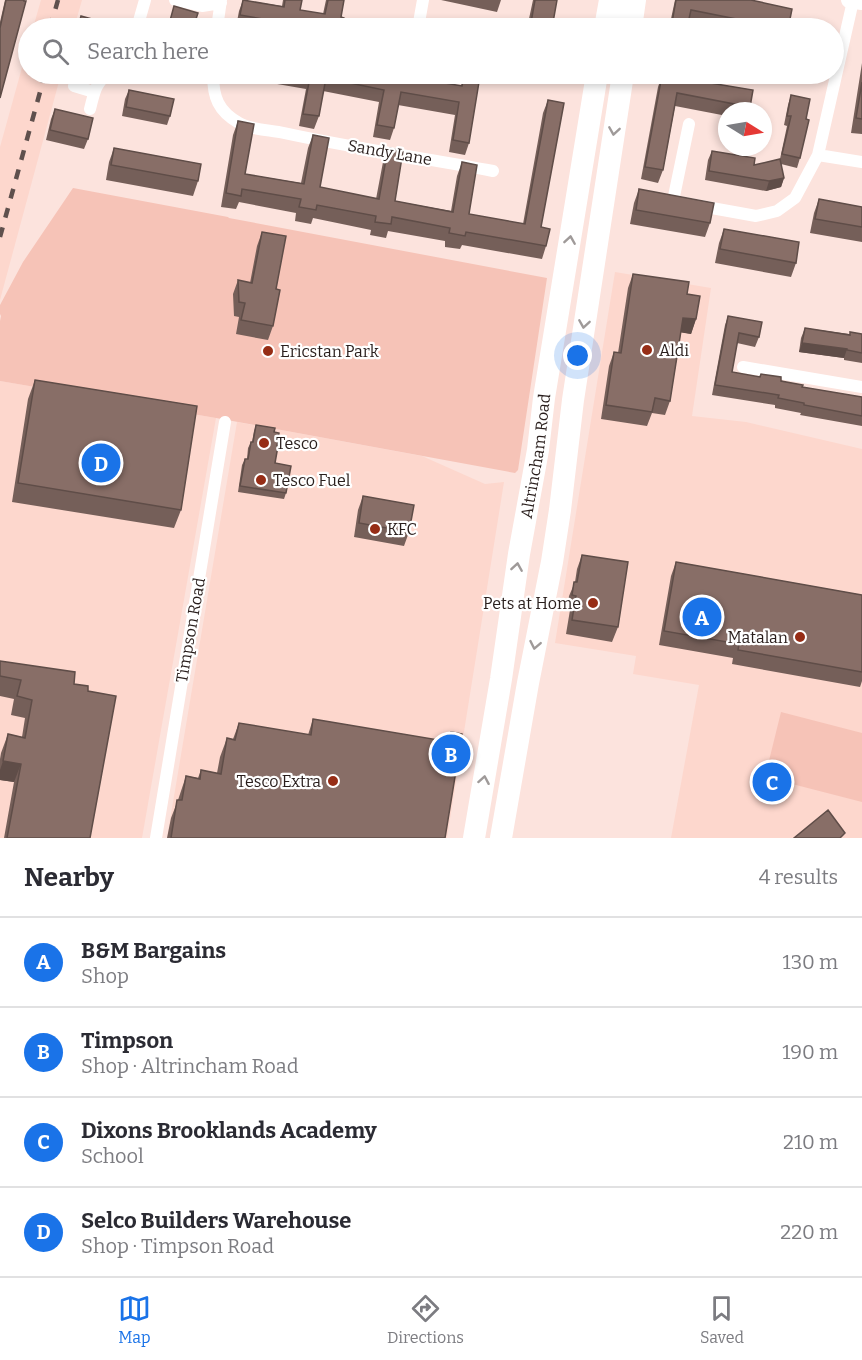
<!DOCTYPE html>
<meta charset="utf-8">
<style>
body{margin:0;font-family:Bitter,serif;background:#f7f7f7;color:#2b2b33}
.compass{position:absolute;left:718px;top:102px;width:54px;height:54px;border-radius:50%;background:#fff;box-shadow:0 3px 9px #0003;rotate:101deg}
.you{position:absolute;left:578px;top:356px;width:21px;height:21px;margin:-15px;border:4px solid #fff;border-radius:50%;background:#1a73e8;box-shadow:0 0 0 9px #1a73e833}
.badge{display:grid;place-items:center;width:39px;height:39px;border-radius:50%;background:#1a73e8;color:#fff;font-size:20px;font-weight:700}
.pin{position:absolute;translate:-50% -50%;border:3px solid #fff;box-shadow:0 2px 6px #0006}
.list{margin:0;padding:0;list-style:none}
h2{display:flex;justify-content:space-between;align-items:center;height:78px;margin:0;padding:0 24px;font-size:26px}
h2 small{font-size:20px;font-weight:400;color:#7c7c81}
.list li{display:grid;grid-template-columns:39px 1fr auto;gap:18px;align-items:center;box-sizing:border-box;height:90px;padding:0 24px;border-top:2px solid #e1e1e2}
.list b{display:block;font-size:22px;white-space:nowrap}
.list p{margin:0;font-size:20px;white-space:nowrap;color:#7c7c81}
.list em{font-size:20px;font-style:normal;color:#7c7c81}
.icon{flex:none;width:33px;height:33px;fill:none;stroke:currentColor;stroke-width:2;stroke-linecap:round;stroke-linejoin:round}
.map{position:relative;flex:none;width:862px;height:838px;overflow:hidden}
.search{position:absolute;background:#fff;box-shadow:0 3px 9px #0003;left:18px;right:18px;top:18px;height:66px;display:flex;align-items:center;gap:15px;box-sizing:border-box;padding:0 21px;border-radius:33px;color:#7c7c81;font-size:22px}
.sheet{height:438px;background:#fff}
nav{display:flex;justify-content:space-around;align-items:center;box-sizing:border-box;height:84px;border-top:2px solid #e1e1e2;background:#fff;font-size:16px;color:#7c7c81}
nav a{display:grid;justify-items:center;gap:3px}
nav .on{color:#1a73e8}
.map>svg:first-child{display:block}
.built{fill:#fdd7cd}
.green{fill:#f6c3b7}
.lines{fill:none;stroke-linecap:round;stroke-linejoin:round}
.street{stroke:#fff;stroke-width:12}
.secondary{stroke:#fff;stroke-width:16}
.highway{stroke:#fff;stroke-width:22}
.rail{stroke:#5f504d;stroke-width:4.5;stroke-dasharray:10 10;stroke-linecap:butt}
.wall{fill:#755f59}
.shaded-wall{fill:#5f4d48}
.building{fill:#886e67;stroke:#5f4d48;stroke-width:1.5}
.oneway{stroke:#9f9a99}
.poi-dot{fill:#962d16;stroke:#fff;stroke-width:2}
.labels{text-anchor:middle;stroke-width:4.5;stroke-linejoin:round;paint-order:stroke}
.street-label{font-size:16px;fill:#291e1c;stroke:#fff}
.poi-label{font-size:16px;fill:#291e1c;stroke:#fff;text-anchor:start}
</style>
<div class="map">
<svg width="862" height="838" viewBox="0 0 862 838">
<rect width="100%" height="100%" fill="#fce3dd"/>
<path class="built" d="M41 0H82L74 28H33Z
M28 46V74H61L0 300V147Z
M615 272 711 288 692 416 746 422 862 449V838H671L699 685 633 674 636 656 555 643Z
M0 381 216 418 142 838H0Z
M237 422 422 456 485 484 504 482 447 838H167Z"/>
<path class="green" d="M73 188 228 217 229 218 547 278 518 470 515 473 216 418 0 381V321L1 316 0 314V305L23 262Z
M781 712 862 733V802L765 777Z"/>
<g class="lines">
<path class="street" d="M175 0 202 6 221 3
M137 28 145 0
M217 28 221 0
M418 28 423 0
M213 74C213 97 218 111 239 123 251 130 271 130 284 133 353 148 424 158 493 171
M74 86 94 92
M90 109C94 94 95 82 109 74
M689 124 673 201 756 216 777 211 795 198 818 155 853 1
M818 155 862 162
M743 367 862 387
M156 838 225 422"/>
<path class="secondary" d="M849 0 862 2
M617 28 622 0"/>
<g class="highway">
<path d="M605 28 610 0"/>
<path d="M631 28 635 0"/>
<path id="s1" d="M474 838 501 679 519 554 538 450 544 398 597 74"/>
<path d="M501 838 528 683 552 562 560 510 573 400 623 74"/>
</g>
<path class="rail" d="M50 28 58 0
M0 237 45 74"/>
</g>
<path class="wall" d="M5 0H24L0 98V22Z
M243 0 282 6 283 0H302L300 10 323 14 326 0H344L341 17 342 28H247L236 27 239 11Z
M441 0H501L497 12Z
M533 0H535L552 28H527Z
M675 0H751L790 19 821 28H731L689 20 687 28H669Z
M862 63V134L851 133Z
M164 74H188L184 84 163 78Z
M231 74H404V76L461 86 463 80 469 143 465 155 449 152 455 115 398 105 394 128 390 140 373 137 379 102 323 91 319 116 314 129 299 126 306 89 230 76Z
M472 74H495L492 84 471 79Z
M662 75 750 107 749 111H727V116L675 106 663 170 658 183 641 179 658 87Z
M129 90 170 116 167 125 122 116 125 99Z
M791 95 806 119 800 158 797 168 781 164 784 178 781 187 766 191 705 180 708 160 712 151 754 165 780 159 787 126 784 125 788 105Z
M548 100 541 227 546 246 542 259 462 245 460 249 445 247V241L388 231 386 238 370 235 371 230 313 218 311 224 295 221 296 213 239 202 236 209 221 207 233 135 238 121 245 174 301 183 308 148 313 135 320 187 376 199 383 162 388 148 395 201 451 211 457 176 462 162 469 214 523 224 543 113Z
M55 109 88 139 84 149 46 140 51 119Z
M114 148 198 181 193 196 106 180 109 162Z
M639 189 710 223 705 237 630 224 634 203Z
M819 199 862 207V242L810 233 814 213Z
M724 229 796 263 791 277 715 263 719 243Z
M262 232 276 289 273 326 268 340 236 334 239 317 234 316 233 294 238 280 250 283 257 246Z
M633 274 687 294 696 319 691 334 681 332 670 401 665 415 652 413 647 426 601 419 609 366 614 352 618 353 628 288Z
M728 316 759 337 755 347 737 343 732 372 759 377 761 374 802 387 862 397V426L800 415 801 413 775 408V405L712 395 725 325Z
M805 328 849 334H862V363L844 360V358L799 352 801 338Z
M35 380 181 510 174 528 12 502 28 399Z
M256 425 274 432 277 446 275 463 286 493 284 499 238 492 242 465 245 459H247L248 448 251 442H252L254 431Z
M363 496 409 532 404 546 354 537 358 510Z
M582 555 618 627 612 642 566 634 570 610 567 609 569 596 575 582 577 569Z
M676 562 862 595V681L860 687 732 664 733 658 659 645 671 576Z
M0 661 74 684 88 691 90 838H4L14 782 0 780V759L1 753 8 734 22 737 25 718 11 715 14 699 0 696Z
M313 719 448 742 451 732 445 838H167L171 818 178 800 186 776 198 778 201 770 217 773 220 757 227 738 233 739 239 723 308 735Z"/>
<path class="shaded-wall" d="M784 178 781 187 766 191 769 181Z
M683 318 696 319 691 334 678 332Z
M802 343 847 349 844 358 799 352Z
M3 761 21 764 14 782 0 780V770Z"/>
<path class="building" d="M6 0H24V1H26L0 98V28Z
M243 0 284 7 285 0H302L300 10 325 14 328 0H344L341 17 344 18 342 28H315L240 15Z
M535 0H557L552 28H530Z
M676 0H751L792 9 790 19 821 25V28H781L691 10 687 28H671Z
M174 6 198 13 193 28H168Z
M81 16 118 26V28H78Z
M291 74H404V76L462 86 463 80 479 82 469 143 453 140 459 102 401 92 394 128 377 125 384 90 326 78 319 116 303 114 310 77Z
M662 75 753 90 750 107 677 93 663 170 645 167Z
M862 82V119L856 118Z
M129 90 174 99 170 116 126 107Z
M791 95 810 99 806 119 809 120 800 158 782 154 791 116H787Z
M548 100 564 103 541 227 550 229 546 246 466 232 465 236 449 233 450 228 392 217 391 224 375 222 376 216 317 205 316 210 299 207 301 199 242 189 241 196 226 193 238 121 254 124 245 174 304 184 313 135 329 138 320 187 379 199 388 148 403 151 395 201 453 212 462 162 477 165 469 214 525 224Z
M55 109 93 118 88 139 50 130Z
M114 148 201 164 198 181 111 165Z
M712 151 755 158 754 165 780 159 784 178 769 181 709 171Z
M639 189 714 203 710 223 636 210Z
M819 199 862 207V227L815 219Z
M724 229 799 242 796 263 720 249Z
M262 232 286 236 276 289 280 290 273 326 241 320 245 303 239 302 238 280 252 283Z
M633 274 689 282 687 294 700 296 696 319 683 318 670 401 655 398 652 412 606 405 614 352 621 353Z
M728 316 762 322 759 337 739 333 732 372 760 377 761 374 781 377V381L803 385 802 387 862 397V416L804 405V403L778 398 779 395 715 385Z
M805 328 850 335V332L862 334V353L847 350V349L802 343Z
M35 380 197 406 181 510 18 483Z
M256 425 275 428 274 432 279 433 277 446H278L275 463 291 466 286 493 240 486 245 459H248L251 442H253Z
M363 496 414 505 409 532 359 523Z
M582 555 628 562 618 627 572 620 576 596 572 595 574 582H577Z
M676 562 862 595V672L738 650 739 644 664 631Z
M0 661 75 672 74 684 88 686V691L116 696 90 838H7L21 764 3 761 8 734 25 738 32 700 17 696 21 680 0 676Z
M313 719 450 742 451 732 462 734 445 838H171L177 800H182L186 776 200 779 201 770 221 774 227 738 235 740 239 723 311 735Z
M828 810 845 833 840 838H794Z"/>
<defs><path id="oneway-chevron" d="M-2-3.5L2.5 0L-2 3.5" fill="none" stroke-width="1.6" stroke-linecap="round" stroke-linejoin="round" transform="scale(1.5)"/></defs>
<g class="oneway">
<use href="#oneway-chevron" transform="translate(614 131) rotate(99)"/>
<use href="#oneway-chevron" transform="translate(570 240) rotate(-81)"/>
<use href="#oneway-chevron" transform="translate(584 324) rotate(99)"/>
<use href="#oneway-chevron" transform="translate(517 567) rotate(-81)"/>
<use href="#oneway-chevron" transform="translate(535 645) rotate(101)"/>
<use href="#oneway-chevron" transform="translate(484 780) rotate(-80)"/>
</g>
<g class="poi-dot">
<circle cx="647" cy="350" r="6"/>
<circle cx="268" cy="351" r="6"/>
<circle cx="264" cy="443" r="6"/>
<circle cx="261" cy="480" r="6"/>
<circle cx="375" cy="529" r="6"/>
<circle cx="593" cy="603" r="6"/>
<circle cx="800" cy="637" r="6"/>
<circle cx="333" cy="781" r="6"/>
</g>
<g class="labels">
<g class="street-label">
<text transform="translate(390 152) rotate(10)" y="6">Sandy Lane</text>
<text dy="6" stroke="none"><textPath href="#s1" startOffset="387">Altrincham Road</textPath></text>
<text transform="translate(190 630) rotate(-80)" y="6">Timpson Road</text>
</g>
<g class="poi-label">
<text x="659" y="356">Aldi</text>
<text x="280" y="357">Ericstan Park</text>
<text x="276" y="449">Tesco</text>
<text x="273" y="486">Tesco Fuel</text>
<text x="387" y="535">KFC</text>
<text x="581" y="609" text-anchor="end">Pets at Home</text>
<text x="788" y="643" text-anchor="end">Matalan</text>
<text x="321" y="787" text-anchor="end">Tesco Extra</text>
</g>
</g>
</svg>
<svg class="compass" viewBox="-18 -18 36 36"><path d="M0-13l5 13h-10z" fill="#e53935"/><path d="M0 13l5-13h-10z" fill="#7c7c81"/></svg>
<div class="you"></div>
<div class="pin badge" style="left:702px;top:617px">A</div>
<div class="pin badge" style="left:451px;top:754px">B</div>
<div class="pin badge" style="left:772px;top:782px">C</div>
<div class="pin badge" style="left:101px;top:463px">D</div>
<div class="search"><svg class="icon" aria-label="search" viewBox="0 0 24 24"><circle cx="10" cy="10" r="6"/><path d="M15 15l6 6"/></svg>Search here</div>
</div>
<section class="sheet">
<h2>Nearby<small>4 results</small></h2>
<ul class="list">
<li><span class="badge">A</span><div><b>B&amp;M Bargains</b><p>Shop</p></div><em>130 m</em></li>
<li><span class="badge">B</span><div><b>Timpson</b><p>Shop · Altrincham Road</p></div><em>190 m</em></li>
<li><span class="badge">C</span><div><b>Dixons Brooklands Academy</b><p>School</p></div><em>210 m</em></li>
<li><span class="badge">D</span><div><b>Selco Builders Warehouse</b><p>Shop · Timpson Road</p></div><em>220 m</em></li>
</ul>
</section>
<nav>
<a class="on"><svg class="icon" aria-label="map" viewBox="0 0 24 24"><path d="M3 6l6-2 6 2 6-2v14l-6 2-6-2-6 2zM9 4v14M15 6v14"/></svg>Map</a>
<a><svg class="icon" aria-label="directions" viewBox="0 0 24 24"><path d="M12 3l9 9-9 9-9-9zM9 14v-3h6M13 9l2 2-2 2"/></svg>Directions</a>
<a><svg class="icon" aria-label="saved" viewBox="0 0 24 24"><path d="M7 4h10v16l-5-4-5 4z"/></svg>Saved</a>
</nav>
